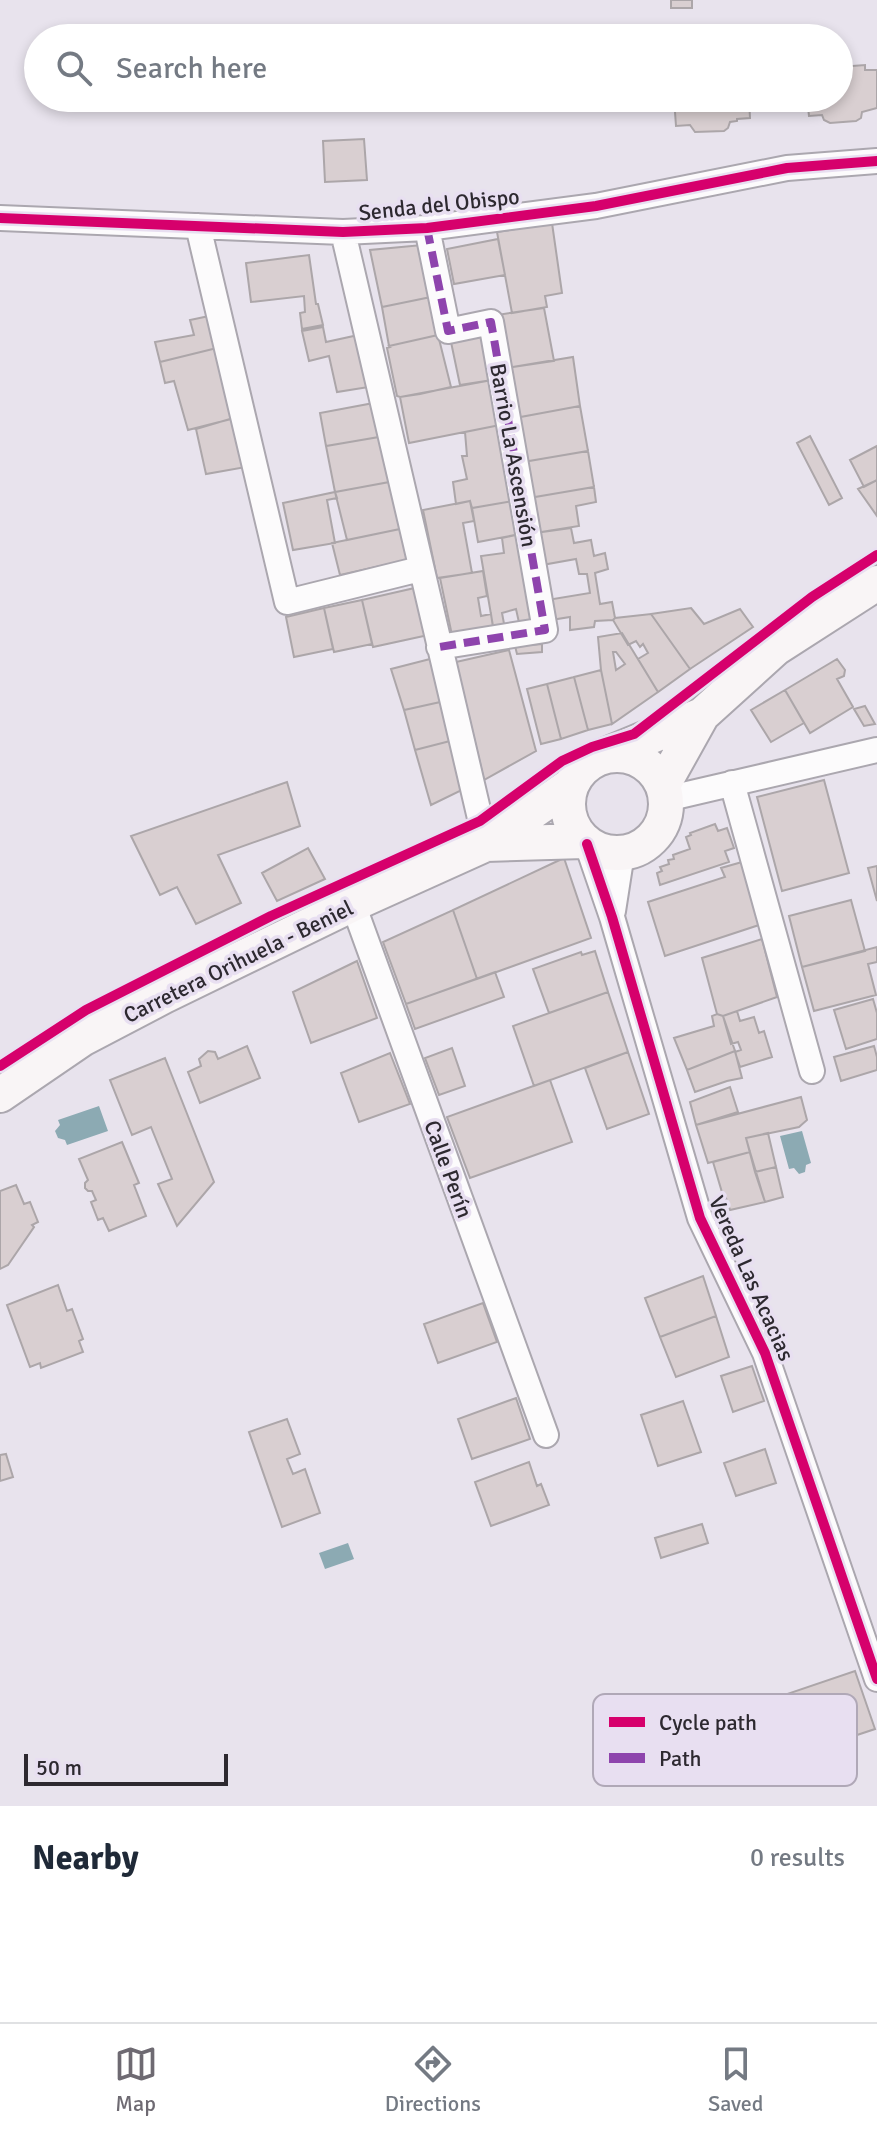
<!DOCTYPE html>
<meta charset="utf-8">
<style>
body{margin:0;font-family:Signika,sans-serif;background:#f6f6f7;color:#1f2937}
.scale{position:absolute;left:24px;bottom:20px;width:204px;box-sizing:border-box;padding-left:8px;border:4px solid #2d2930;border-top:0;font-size:22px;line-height:28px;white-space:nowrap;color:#2d2930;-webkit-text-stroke:6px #e8dff1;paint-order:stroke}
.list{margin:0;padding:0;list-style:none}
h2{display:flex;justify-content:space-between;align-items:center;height:104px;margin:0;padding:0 32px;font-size:34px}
h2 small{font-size:26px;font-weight:400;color:#747a83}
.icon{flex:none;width:44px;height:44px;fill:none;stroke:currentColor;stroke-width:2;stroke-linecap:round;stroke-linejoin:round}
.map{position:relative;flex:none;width:877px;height:1806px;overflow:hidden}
.search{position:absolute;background:#fff;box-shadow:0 4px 12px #0003;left:24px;right:24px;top:24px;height:88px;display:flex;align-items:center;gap:20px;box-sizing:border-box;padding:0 28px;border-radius:44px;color:#747a83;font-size:30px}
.sheet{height:216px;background:#fff}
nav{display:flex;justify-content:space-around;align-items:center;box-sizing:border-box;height:112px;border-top:2px solid #e0e1e3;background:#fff;font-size:22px;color:#747a83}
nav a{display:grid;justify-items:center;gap:4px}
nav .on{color:#6e6a72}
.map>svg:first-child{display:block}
.water{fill:#8caab3}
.building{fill:#d9cfd1;stroke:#aca6a9;stroke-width:2;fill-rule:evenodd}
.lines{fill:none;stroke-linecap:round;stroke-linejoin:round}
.street-casing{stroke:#aba7af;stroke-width:28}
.secondary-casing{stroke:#aba7af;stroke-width:38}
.street{stroke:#fcfbfc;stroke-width:24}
.secondary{stroke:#f9f5f6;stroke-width:34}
.quiet{stroke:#8e44ad;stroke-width:8;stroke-dasharray:16 8;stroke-linecap:butt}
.cycleway-casing{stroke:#e8dff1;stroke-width:15}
.cycleway{stroke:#d6006c;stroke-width:10}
.labels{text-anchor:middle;stroke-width:7;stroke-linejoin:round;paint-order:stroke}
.street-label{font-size:22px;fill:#2d2930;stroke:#e8dff1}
.key{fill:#e8dff1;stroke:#b0a8b7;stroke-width:2}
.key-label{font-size:22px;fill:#2d2930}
</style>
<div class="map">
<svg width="877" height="1806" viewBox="0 0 877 1806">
<rect width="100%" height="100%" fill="#e8e3ed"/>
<path class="water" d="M99 1106 108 1131 67 1145 65 1140 58 1138 55 1131 60 1125 58 1120Z
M802 1131 811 1163 806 1165 805 1172 799 1174 794 1168 789 1169 780 1136Z
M348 1543 354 1559 325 1569 319 1553Z"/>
<path class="building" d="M671 0H692V8H671Z
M865 65V70H877V108L862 112 861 118 856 121 830 123 824 120 822 115 809 116 807 98H839V67Z
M674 98H749L750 118 737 119V121L730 122 728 128 724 131 695 132 690 125 676 126Z
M364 139 367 180 325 182 323 141Z
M552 223 562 293 545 296 547 307 512 313 497 232Z
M498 239 505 275 454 284 447 249Z
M422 245 431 297 382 307 370 250Z
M309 255 316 304H318L323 325 302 329 300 313 305 312 304 296 251 302 246 263Z
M431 297 438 335 389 346 382 307Z
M544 308 554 361 506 368 497 315Z
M214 315 221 347 160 362 155 342 194 335 190 320Z
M323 327 326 342 363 334 375 386 337 392 329 356 309 361 302 331Z
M438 335 451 387 420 394 400 397 397 396 387 348 390 347 389 346Z
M484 336 492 380 460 385 451 342Z
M221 347 235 418 188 430 174 381 165 383 160 362Z
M573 357 580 406 515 418 506 368Z
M492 380 500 425 409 443 400 397Z
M379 402 385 436 326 446 320 413Z
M580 406 588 451 523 462 515 418Z
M240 416 246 467 206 474 196 429Z
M500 425 513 501 472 508 470 501 456 504 453 482 467 479 462 456H467L465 432Z
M385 436 395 481 335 492 326 446Z
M810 436 842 498 829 505 797 443Z
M877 446V480L864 487 850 460Z
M588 451 594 487 529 498 523 462Z
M877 480V516L858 489Z
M395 481 405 528 347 540 335 492Z
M594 487 596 502 576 506 579 526 535 533 529 498Z
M335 492 337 498 327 500 335 543 293 550 283 503Z
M470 501 474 521 463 523 472 573 437 578 423 510Z
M513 501 520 534 478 542 472 508Z
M405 528 412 559 340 575 332 543Z
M571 528 574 543 591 540 594 556 605 553 608 569 595 573 600 604 612 602 615 618 613 620 595 621 594 627 570 630V617L551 620 547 600 590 593 587 574H579L576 559 542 565 535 533Z
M520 534 536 624 520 627 516 609 502 613 505 629 494 632 481 556 504 553 502 538Z
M483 571 487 596 478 598 481 616 491 614 494 634 453 640 440 578Z
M419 587 433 634 373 647 362 600Z
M362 600 372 644 334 652 324 608Z
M324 608 333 649 294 657 286 617Z
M691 608 704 624 740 609 753 627 690 669 651 614Z
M651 614 690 669 658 692 638 659 648 653 643 644 640 647 636 641 628 645 613 620 615 618Z
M622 633 658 692 612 724 601 670 598 637ZM613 652H616L625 664 616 670Z
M542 644V652L517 654 515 646Z
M509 650 536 751 484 780 456 662Z
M434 658 445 701 404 710 391 669Z
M837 659 845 670 844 676 837 679 853 707 810 733 785 690Z
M601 670 612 724 588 730 574 677Z
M574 677 588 730 561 739 547 684Z
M547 684 561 739 541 744 527 689Z
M785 690 804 723 771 742 751 710Z
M445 701 454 740 415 750 404 710Z
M865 706 875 724 864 726 854 709Z
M454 740 466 788 431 805 415 750Z
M824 780 849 873 782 891 757 797Z
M287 782 300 826 218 855 241 903 196 924 177 887 160 895 131 836Z
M715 824 718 831 727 828 734 848 725 851 729 862 660 885 657 873 662 871 660 867 669 864 668 860 674 859 673 855 690 849 686 837 691 835 690 833Z
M308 848 325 879 277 901 262 873Z
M564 858 591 938 477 979 453 910Z
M742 862 759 925 665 956 648 902 725 877 721 868Z
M877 866V901L868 868Z
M851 900 865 951 802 967 789 916Z
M453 910 477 979 406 1004 383 942Z
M762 939 777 997 723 1016 717 1014 702 958Z
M877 947V962L868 964 876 995 814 1011 802 967Z
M595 951 608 992 549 1013 533 969 581 952 582 955Z
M357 961 377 1018 311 1043 293 992Z
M495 972 504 997 415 1029 406 1004Z
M608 992 628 1052 534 1086 513 1026Z
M873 999 877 1013V1039L846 1049 834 1010Z
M737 1011 740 1021 754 1017 759 1033 764 1031 772 1057 740 1067 735 1052 741 1050 738 1042 731 1044 723 1016Z
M717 1014 723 1016 735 1051 687 1070 674 1038 714 1026 712 1016Z
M247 1046 260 1078 200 1103 188 1072 201 1066 199 1059 208 1051 215 1052 218 1059Z
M874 1046 877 1057V1070L841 1081 834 1057Z
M452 1048 465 1086 439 1095 425 1058Z
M735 1051 742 1078 727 1081 695 1092 687 1070Z
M628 1052 649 1114 607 1129 585 1068Z
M390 1053 410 1104 359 1122 341 1073Z
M165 1058 214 1182 177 1226 158 1184 172 1179 151 1127 132 1135 110 1080Z
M550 1080 572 1142 470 1178 447 1117Z
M730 1087 738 1112 696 1125 690 1102Z
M801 1097 807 1120 799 1127 746 1138 750 1152 708 1163 696 1125Z
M768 1133 776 1167 755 1172 746 1138Z
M122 1142 139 1183 134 1185 146 1216 109 1231 103 1218 98 1220 91 1202 96 1200 92 1191H88L85 1188V1183L88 1180 79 1159Z
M750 1152 765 1202 730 1210 726 1198 724 1199 713 1162Z
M776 1167 783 1197 765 1202 755 1172Z
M16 1185 24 1204 30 1202 38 1222 32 1225 34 1227 8 1265 0 1269V1191Z
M703 1276 716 1316 660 1337 645 1298Z
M58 1285 67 1311 72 1309 83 1339 79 1341 83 1352 41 1368 40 1363 30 1367 7 1305Z
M483 1303 497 1342 438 1363 424 1324Z
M716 1316 729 1357 676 1377 660 1337Z
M752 1366 764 1401 733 1412 721 1376Z
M516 1398 530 1439 472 1459 458 1419Z
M683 1401 701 1452 658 1466 641 1415Z
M287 1419 300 1454 287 1459 293 1474 305 1469 320 1513 282 1527 249 1432Z
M765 1449 776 1483 736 1496 724 1463Z
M6 1454 13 1477 0 1481V1455Z
M529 1462 537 1486 541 1484 549 1505 491 1526 475 1482Z
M702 1524 708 1543 661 1558 655 1538Z
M855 1671 875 1729 830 1744 816 1704 793 1711 787 1694Z"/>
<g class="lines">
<g class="street-casing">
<path id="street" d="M0 218 343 232 427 228 596 206 787 168 877 161
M198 226 287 602 420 569
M427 228 448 331 491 322 545 630 439 647
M343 232 486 844
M732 783 812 1071
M666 799 877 750
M587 844 612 917 700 1218 765 1353 877 1679
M353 904 546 1435
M613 911 622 853"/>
</g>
<g class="secondary-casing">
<path id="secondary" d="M568 804a49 49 0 1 1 98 0a49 49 0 1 1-98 0Z
M606 755 702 715
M663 785 702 715 776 648 877 583
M486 844 584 841
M0 1095 82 1039 164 996 353 904 486 844 571 785"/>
</g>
<use href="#street" class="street"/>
<use href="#secondary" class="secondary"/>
<path class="quiet" d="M427 228 448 331 491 322 545 630 439 647"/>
<g class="cycleway-casing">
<path id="cycleway" d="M0 218 343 232 427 228 596 206 787 168 877 161
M587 844 612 917 700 1218 765 1353 877 1679
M0 1066 86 1010 271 916 480 821 562 761 592 747 634 734 812 597 877 555"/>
</g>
<use href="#cycleway" class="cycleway"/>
</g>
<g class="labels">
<g class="street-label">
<text transform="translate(439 204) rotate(-6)" y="8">Senda del Obispo</text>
<text transform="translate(514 455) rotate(80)" y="8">Barrio La Ascensión</text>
<text transform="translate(238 961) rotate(-26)" y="8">Carretera Orihuela - Beniel</text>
<text transform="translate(449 1169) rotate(70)" y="8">Calle Perín</text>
<text transform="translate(752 1278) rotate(66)" y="8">Vereda Las Acacias</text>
</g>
</g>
<rect x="593" y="1694" width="264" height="92" rx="12" class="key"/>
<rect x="609" y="1717" width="36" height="10" fill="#d6006c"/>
<rect x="609" y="1753" width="36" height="10" fill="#8e44ad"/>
<g class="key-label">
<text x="659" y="1730">Cycle path</text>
<text x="659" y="1766">Path</text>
</g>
</svg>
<div class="scale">50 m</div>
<div class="search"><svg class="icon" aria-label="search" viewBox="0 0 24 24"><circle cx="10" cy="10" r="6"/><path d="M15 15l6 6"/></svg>Search here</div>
</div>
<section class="sheet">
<h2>Nearby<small>0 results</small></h2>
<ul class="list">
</ul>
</section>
<nav>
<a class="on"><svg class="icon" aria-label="map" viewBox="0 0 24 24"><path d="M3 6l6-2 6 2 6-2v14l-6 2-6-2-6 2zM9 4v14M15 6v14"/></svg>Map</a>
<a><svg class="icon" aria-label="directions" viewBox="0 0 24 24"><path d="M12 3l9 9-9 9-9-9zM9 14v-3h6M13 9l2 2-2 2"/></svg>Directions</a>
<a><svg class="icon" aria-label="saved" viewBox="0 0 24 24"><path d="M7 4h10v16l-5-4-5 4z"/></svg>Saved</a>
</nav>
